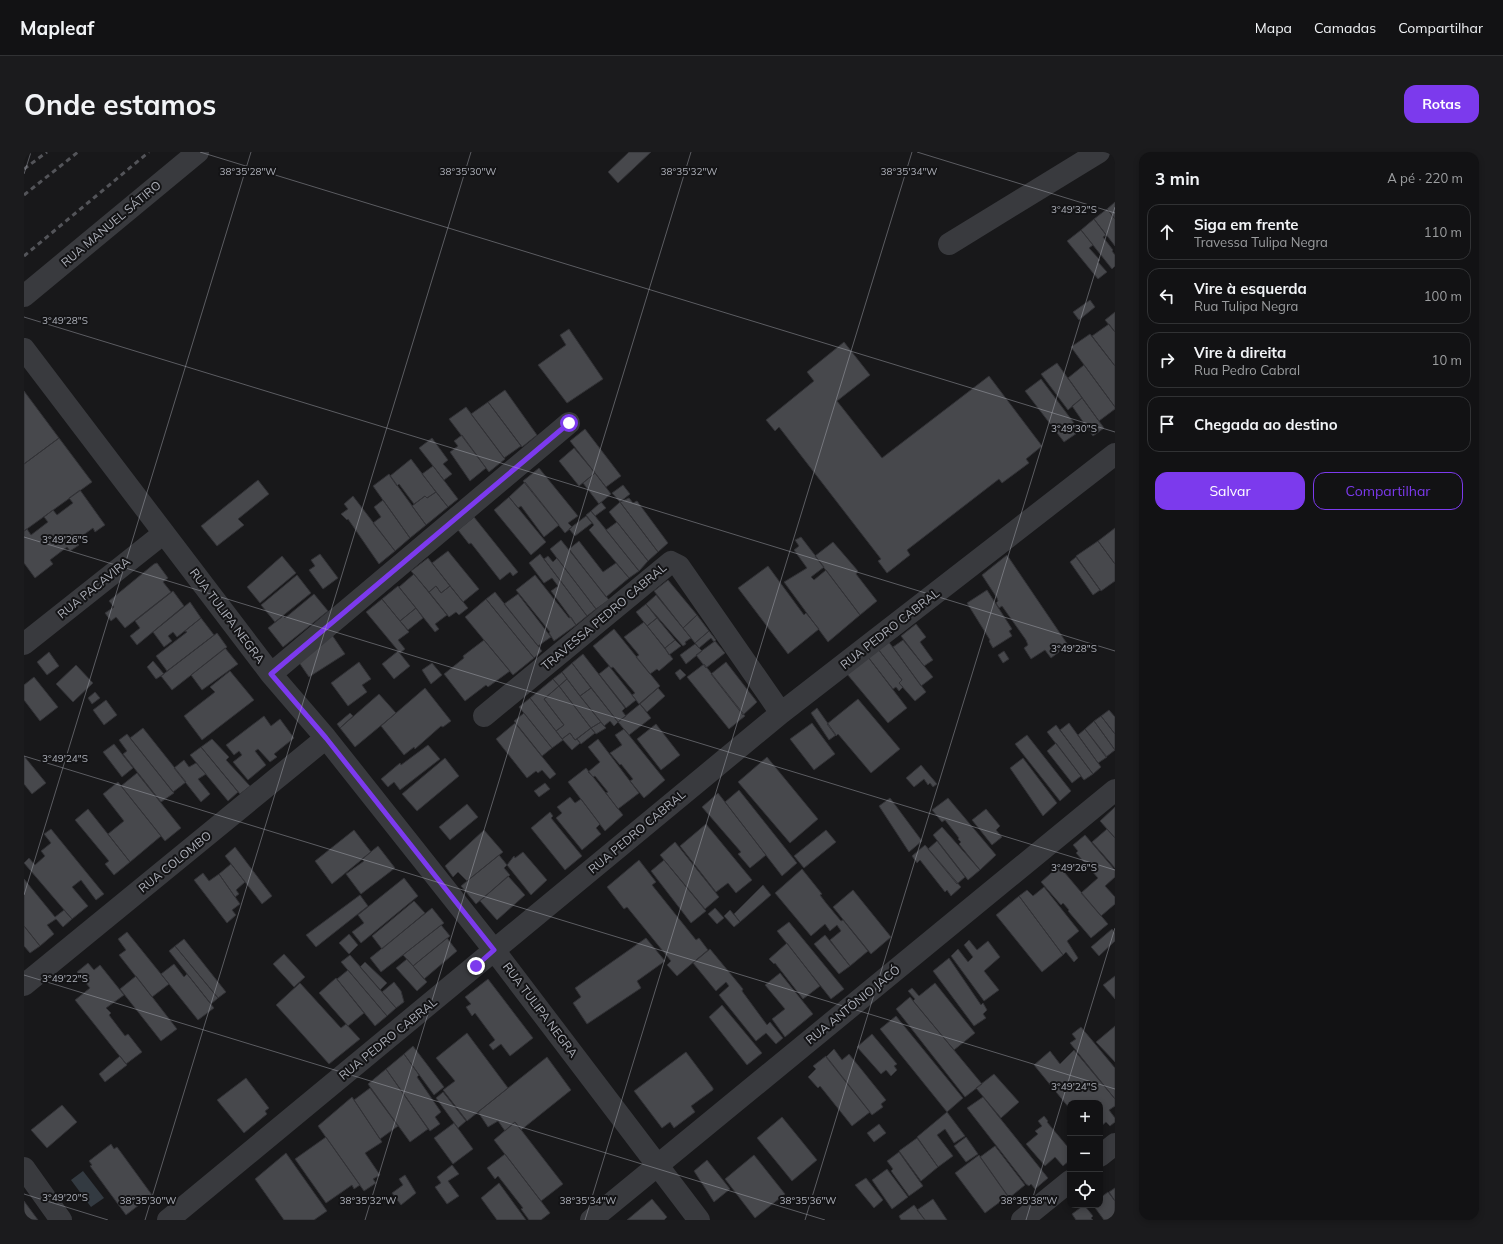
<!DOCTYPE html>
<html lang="pt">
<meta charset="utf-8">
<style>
body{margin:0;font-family:Mulish,sans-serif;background:#1b1b1d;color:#f1f3f6}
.controls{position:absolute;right:12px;bottom:12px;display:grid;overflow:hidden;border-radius:8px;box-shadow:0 2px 6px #0003}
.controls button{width:36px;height:36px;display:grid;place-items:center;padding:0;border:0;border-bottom:1px solid #313234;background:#121214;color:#f1f3f6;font:20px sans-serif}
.stop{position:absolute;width:12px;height:12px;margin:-9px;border:3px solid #7c3aed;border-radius:50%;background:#fff}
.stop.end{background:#7c3aed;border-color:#fff;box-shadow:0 1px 4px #0008}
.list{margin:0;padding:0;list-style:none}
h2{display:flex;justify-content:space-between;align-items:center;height:52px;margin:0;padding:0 16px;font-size:17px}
h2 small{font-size:13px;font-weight:400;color:#9c9ea0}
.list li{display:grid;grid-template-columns:26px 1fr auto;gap:12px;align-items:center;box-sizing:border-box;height:56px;margin:0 8px 8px;padding:0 8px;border:1px solid #313234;border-radius:12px}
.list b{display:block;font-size:15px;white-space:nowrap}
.list p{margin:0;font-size:13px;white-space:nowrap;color:#9c9ea0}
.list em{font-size:13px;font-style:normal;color:#9c9ea0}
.actions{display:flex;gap:8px;padding:12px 16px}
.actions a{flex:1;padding:9px 0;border:1px solid #7c3aed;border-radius:12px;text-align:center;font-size:14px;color:#7c3aed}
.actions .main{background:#7c3aed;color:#fff}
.icon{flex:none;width:22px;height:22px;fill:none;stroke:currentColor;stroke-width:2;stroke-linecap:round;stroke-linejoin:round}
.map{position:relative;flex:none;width:1091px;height:1068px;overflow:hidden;border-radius:12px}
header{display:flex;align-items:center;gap:24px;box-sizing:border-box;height:56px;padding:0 20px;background:#121214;border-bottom:1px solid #313234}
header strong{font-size:19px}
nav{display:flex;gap:22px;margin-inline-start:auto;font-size:14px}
.intro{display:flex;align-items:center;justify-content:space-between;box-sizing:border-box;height:96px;padding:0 24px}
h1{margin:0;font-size:28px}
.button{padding:10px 18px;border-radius:12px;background:#7c3aed;color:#fff;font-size:14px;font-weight:700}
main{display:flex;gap:24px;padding:0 24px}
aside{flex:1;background:#121214;border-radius:12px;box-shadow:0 2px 6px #0003}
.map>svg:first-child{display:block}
.water{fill:#333a41}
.building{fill:#47484c;stroke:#323236}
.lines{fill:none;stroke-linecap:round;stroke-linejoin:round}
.street{stroke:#393a3e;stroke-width:22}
.rail{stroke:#535459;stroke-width:3;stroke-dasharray:5 4;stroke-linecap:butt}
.route{stroke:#7c3aed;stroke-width:5}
.ticks{fill:none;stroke:#acafb8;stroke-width:1;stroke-opacity:0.45}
.labels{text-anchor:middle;stroke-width:4;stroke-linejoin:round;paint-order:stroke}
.street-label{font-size:12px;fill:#acafb8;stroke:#131315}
.ticks-label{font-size:10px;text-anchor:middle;fill:#acafb8;stroke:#131315;stroke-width:4;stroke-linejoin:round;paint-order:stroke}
</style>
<header>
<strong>Mapleaf</strong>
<nav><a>Mapa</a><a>Camadas</a><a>Compartilhar</a></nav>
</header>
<div class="intro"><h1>Onde estamos</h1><a class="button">Rotas</a></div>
<main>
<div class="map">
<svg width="1091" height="1068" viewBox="0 0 1091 1068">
<rect width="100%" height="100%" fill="#18181a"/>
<path class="water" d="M59 1019 80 1046 67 1055 47 1028Z"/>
<path class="building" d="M605 0H627L594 31 584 20Z
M1091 50V67L1083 57Z
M1083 57 1091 67V94L1070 67Z
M1070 67 1082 83 1079 85 1089 98 1088 99 1091 103V114L1088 117 1057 78Z
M1057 78 1069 93 1065 96 1076 108 1074 110 1083 120 1074 127 1043 89Z
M1066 148 1071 155 1055 168 1049 160Z
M1091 160V180L1081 168Z
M1085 172 1091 180V214L1068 184Z
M545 177 579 227 543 251 514 213 542 193 536 183Z
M1066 182 1091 214V255L1047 195Z
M820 190 846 223 813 249 858 306 965 224 1018 294 1002 307 1005 311 978 331 975 327 883 398 886 403 863 421 854 409 857 407 755 275 751 279 742 268 790 229 783 220Z
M1033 211 1058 246 1044 258 1017 222Z
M1060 213 1091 255V257L1075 269 1044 226Z
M1017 227 1056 279 1040 290 1001 239Z
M481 238 513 283 498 295 464 250Z
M0 239 35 286 0 312Z
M1058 246 1080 276 1069 284 1048 254Z
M464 250 497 294 480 306 447 262Z
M442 255 481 307 465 320 425 267Z
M561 277 597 324 582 335 546 289Z
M438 283 462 316 446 329 426 300 434 294 430 289Z
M35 286 68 330 0 379V312Z
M408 286 424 308 419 312 428 322 420 328 395 296Z
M550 296 571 321 555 334 535 309Z
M387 307 412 340 403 346 401 344 390 352 375 332 373 334 366 324Z
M409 314 434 347 424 355 398 322Z
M515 316 554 364 544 371 548 375 541 381 499 329Z
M571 321 587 342 575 352 559 331Z
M365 322 402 373 386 386 349 334Z
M234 328 245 342 214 367 220 373 193 394 177 374Z
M501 330 535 373 520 385 497 354 494 356 485 345Z
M599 333 606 342 596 350 588 341Z
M56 338 81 373 71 380 69 376 51 389 55 393 46 399 43 395 26 408 29 412 11 426 0 411V379L3 377 7 383 24 370 20 365 29 358 33 363 49 351 45 346Z
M412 340 424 355 402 373 388 354 401 344 403 346Z
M329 344 371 399 355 412 324 367 323 368 317 362 324 357 320 352Z
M485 345 522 390 507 403 470 358Z
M605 346 609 351 613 349 644 391 634 400 596 350Z
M359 348 386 386 371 399 349 371 357 365 350 355Z
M577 350 582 356 571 364 567 359Z
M596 350 634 400 624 409 585 360Z
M567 359 615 419 605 426 565 378 570 373 562 363Z
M562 364 568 371 551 384 545 377Z
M450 365 494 420 489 424 486 420 476 428 447 391 445 392 434 378Z
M593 370 624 409 615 419 582 378Z
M1091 376V412L1074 389Z
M777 385 800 415 787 425 790 428 802 418 836 463 804 490 760 430 783 416 770 398 775 394 771 388Z
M537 388 585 448 572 457 526 397Z
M555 389 579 420 592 411 605 426 582 445 545 397Z
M1074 389 1091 412V429L1077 439 1052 404Z
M809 390 834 419 832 422 853 449 836 463 791 404Z
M424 399 455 437 439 450 408 411Z
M296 402 314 426 299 437 285 418 291 414 287 408Z
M516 402 563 464 552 473 527 439 534 434 528 426 520 431 505 411Z
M983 403 1044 493 1027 506 1021 498 1007 507 1000 496 1004 493 1002 488 978 454 975 456 972 451 974 449 973 446 958 423Z
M258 404 272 421 236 451 223 435Z
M524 404 529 410 533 406 572 457 563 464 520 407Z
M1052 405 1076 438 1069 443 1046 410Z
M404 406 426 434 417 441 412 434 405 440 387 419Z
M133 411 144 426 139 430 147 440 101 476 92 465 87 469 81 461 90 455 85 449 130 412Z
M744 414 780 463 782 461 795 477 764 502 714 436Z
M390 422 423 463 411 472 415 477 411 480 375 435Z
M273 423 287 441 251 470 237 453Z
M511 423 545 466 547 465 552 473 530 489 525 481 526 480 492 438Z
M644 428 673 463 659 476 630 439Z
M374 434 392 456 376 469 358 447Z
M412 434 417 441 426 434 444 456 435 463 432 460 425 465 405 440Z
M963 438 988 477 985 479 988 484 969 496 965 489 966 488 943 451Z
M149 439 160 454 113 493 106 484 116 476 111 469Z
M471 440 518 499 510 506 462 447Z
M290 442 304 459 259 495 244 476 259 464 261 466Z
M494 442 527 485 514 494 480 452Z
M632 443 667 486 661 490 662 492 659 494 622 452Z
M358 447 385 480 374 488 381 497 376 501 342 460Z
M462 447 510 506 489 523 441 465Z
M166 450 177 466 153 485 149 480 144 484 148 489 140 495 129 480Z
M622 452 633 466 623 474 612 460Z
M392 456 399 466 384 478 376 469Z
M673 463 685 479 671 491 659 476Z
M177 466 190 483 143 519 132 504 163 480 161 479Z
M633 466 651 488 641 496 623 474Z
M620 470 649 507 635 519 633 517 626 522 612 505 615 503 600 485Z
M892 472 902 485 896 490 909 508 900 514 877 484Z
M590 477 636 534 615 552 608 543 611 541 589 515 587 516 569 494Z
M685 479 692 488 690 490 687 486 675 496 671 491Z
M193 481 203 495 148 538 137 524Z
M308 483 321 502 285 525 274 509Z
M460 488 486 519 464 535 462 533 441 549 420 522 440 506 439 504Z
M651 488 657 494 645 503 641 496Z
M879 488 909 525 897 534 869 495Z
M691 489 701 501 682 516 672 503Z
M864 489 902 540 891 549 875 531 878 528 854 497Z
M671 492 678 499 662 512 656 503Z
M201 496 214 512 178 538 167 523Z
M854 497 878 528 875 531 879 535 875 539 872 535 869 537 844 505Z
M374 499 386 514 370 527 358 512Z
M980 499 985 507 979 511 974 503Z
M25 500 35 514 23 523 13 510Z
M559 502 601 556 598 559 602 564 594 570 548 511Z
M844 505 883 556 864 571 823 522Z
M129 509 140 522 132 527 123 515Z
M335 510 347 527 338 533 343 540 324 554 307 531Z
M702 510 733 550 719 563 687 522Z
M408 511 418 523 407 532 398 518Z
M548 511 567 536 556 544 538 520Z
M680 512 721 564 705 577 663 525Z
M52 513 69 531 49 550 32 532Z
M585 514 612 548 602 556 575 522Z
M656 517 662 523 656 528 651 521Z
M206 519 230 548 178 588 160 564 191 540 186 535Z
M538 520 543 527 535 534 529 527Z
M10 525 34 555 16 569 0 548V533Z
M529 527 535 534 520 547 540 573 532 579 506 546Z
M543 527 556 544 577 570 567 576 535 534Z
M535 534 567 576 551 588 546 581 538 587 532 579 540 573 520 547Z
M401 536 427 569 419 575 417 574 391 597 390 595 380 603 357 574Z
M567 536 594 570 590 574 586 569 580 574 556 544Z
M634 536 641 544 623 560 616 552Z
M71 540 76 546 68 552 64 546Z
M355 542 372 561 331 595 316 576Z
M506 546 539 588 528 596 495 555Z
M834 547 876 597 847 621 814 582 812 584 803 572Z
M82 548 93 563 80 573 69 558Z
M616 552 627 566 605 583 594 570Z
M793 556 812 583 805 588 787 561Z
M1085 558 1091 565V582L1077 564Z
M326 561 329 564 316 576 313 572Z
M500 561 528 596 518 604 490 569Z
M240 564 247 574 256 567 270 586 250 602 253 605 246 610 234 597 231 599 242 613 224 628 209 610 218 603 215 599 210 603 202 593Z
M1077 564 1091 582V598L1070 569Z
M1070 569 1091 598 1082 605 1061 577Z
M577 570 582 576 572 582 567 576Z
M491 571 532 622 526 627 518 618 514 621 512 619 503 626 472 587Z
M788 571 811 602 790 618 766 587Z
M1045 571 1077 615 1069 622 1036 578Z
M632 572 656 603 637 618 613 587Z
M1032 573 1069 622 1060 628 1023 580Z
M119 576 162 630 149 640 106 586Z
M567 576 571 581 557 592 553 587Z
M600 577 641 628 620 646 606 629 609 627 597 612 596 613 586 601 598 593 591 583Z
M1061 577 1083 605 1074 611 1054 583Z
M546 581 551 588 553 587 556 591 548 598 538 587Z
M103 582 150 641 137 650 99 602 103 599 95 588Z
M1003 583 1047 639 1036 649 991 592Z
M188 587 205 605 202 608 226 634 216 642 177 595Z
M574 587 615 641 594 657 582 641 584 640 571 624 569 625 564 620 576 610 564 595Z
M1032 591 1057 624 1048 631 1023 599Z
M90 592 109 616 98 625 79 600Z
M404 593 416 607 376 638 370 630 364 635 357 627 376 611 377 613Z
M177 595 214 640 204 649 166 603Z
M0 604 22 631 8 642 0 632Z
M743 605 794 667 766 691 714 630Z
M421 606 435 624 393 659 378 642Z
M999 606 1033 651 1019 664 986 616Z
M160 608 165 615 172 611 182 622 174 627 186 642 177 650 150 616Z
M897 613 913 632 909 635 906 631 904 633 900 627 890 635 882 626Z
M562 616 599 663 581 679 544 630Z
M113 621 157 676 141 689 97 634Z
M94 630 137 684 106 710 84 682 100 669 79 642Z
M521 631 526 637 515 645 510 639Z
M715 638 773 711 758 724 701 650Z
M694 641 742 703 726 716 714 702 717 700 678 655Z
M546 645 551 651 557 647 576 672 572 676 577 682 558 698 532 666 538 661 533 655Z
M866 646 898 689 885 700 855 654Z
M924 646 972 703 956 718 935 692 937 690 934 687 935 686 921 668 918 670 908 658Z
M443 652 454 665 426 688 415 675Z
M1091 655V686L1076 669Z
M64 657 106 710 90 723 81 712 85 709 51 668Z
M962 657 976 674 972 678 978 685 968 693 948 668Z
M526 660 529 664 527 666 558 704 541 718 507 676Z
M682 672 728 728 712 741 704 731 692 740 656 694Z
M918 675 956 718 944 728 909 683Z
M27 677 80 742 72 748 57 728 48 735 64 754 48 767 0 711 5 706 11 713 21 704 17 699 27 691 20 682Z
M1083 677 1091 686V716L1068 690Z
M330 678 347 700 308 732 291 709Z
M460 678 479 700 443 729 434 720 429 725 421 714Z
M802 678 812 690 780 716 770 704Z
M1061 683 1091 718V725L1081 734 1091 745V752L1077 764 1057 741 1074 726 1052 701 1054 699 1049 693Z
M913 689 941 725 933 732 904 697Z
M651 690 695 745 681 757 636 703Z
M901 693 937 735 927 744 923 738 921 740 896 708 893 711 888 704Z
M354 694 371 716 337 742 322 722 340 709 338 707Z
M211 695 248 744 238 752 201 704Z
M499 700 523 728 507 743 483 713 490 704 491 706Z
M475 703 483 713 480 716 486 723 452 752 437 734Z
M615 708 632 730 628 733 672 788 675 786 684 798 653 824 643 813 647 809 603 755 600 757 583 735Z
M640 708 682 759 667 771 627 719Z
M207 712 221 730 212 738 215 742 211 745 195 722Z
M1035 714 1084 772 1067 786 1044 759 1045 758 1039 751 1037 753 1017 730Z
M778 717 798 742 796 743 802 751 817 769 819 768 844 799 826 814 806 788 817 779 813 773 806 779 801 772 787 784 751 741Z
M179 721 185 729 195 722 216 752 208 758 212 763 203 771 170 728Z
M484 724 501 743 473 768 456 749Z
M380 726 394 744 337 791 328 780 340 771 334 763Z
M0 727 31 765 40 758 48 767 39 775 32 767 23 773 30 782 16 794 0 774Z
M739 733 747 743 716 770 710 762Z
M1020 735 1055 779 1043 789 1054 806 1050 810 1042 800 1039 803 995 744 1003 738 1009 744Z
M829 738 867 785 847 802 809 755Z
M336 743 344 754 292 795 282 783Z
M995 744 1039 803 1018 820 972 763Z
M390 749 401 761 358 797 348 784Z
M408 756 420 771 357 820 346 806Z
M691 756 700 766 693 772 684 762Z
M706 758 716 770 710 775 700 764Z
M765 770 820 837 807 847 753 779Z
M417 773 426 784 389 814 379 803Z
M0 774 16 794 6 801 0 794Z
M1088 777 1091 781V789L1075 804 1067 795Z
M103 780 145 832 128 845 95 803 102 798 94 787Z
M325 782 334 793 325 802 315 791Z
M801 783 826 814 815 822 790 792Z
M423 786 433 799 400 827 389 814Z
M622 786 641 809 613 829 617 836 563 872 549 851 557 845 551 836Z
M160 787 202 840 194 846 151 794Z
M945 788 953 798 964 789 976 805 960 819 975 838 960 849 927 804 934 797 944 810 949 805 940 793Z
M763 791 796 834 779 847 751 811 750 812 745 807Z
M151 794 194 846 187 852 145 799Z
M686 797 719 837 718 839 743 873 746 870 759 886 752 892 742 881 732 889 695 843 705 834 702 830 692 839 669 811Z
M260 802 281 825 270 835 249 812Z
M326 803 372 856 363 864 317 810Z
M925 806 957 853 959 851 963 858 959 862 962 866 950 874 909 819Z
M383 807 403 830 393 839 372 816Z
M341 810 363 831 356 838 336 815Z
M64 811 70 818 76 813 100 843 82 856 87 861 85 863 101 884 104 882 118 900 102 912 51 848 66 836 53 820Z
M150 812 160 825 163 822 190 856 174 868 137 822Z
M324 818 363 864 351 874 313 827Z
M756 821 789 862 761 885 748 867 761 857 741 833Z
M112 824 153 877 137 889 96 837Z
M1091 824V847L1079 833Z
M312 826 340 861 324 874 295 841Z
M464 827 509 886 486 904 477 892 469 898 465 893 471 888 451 861 448 864 442 855 447 852 441 845Z
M370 830 377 839 380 850 372 856 358 840Z
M276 831 317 876 322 872 336 887 305 912 252 853Z
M911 831 951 881 930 898 889 849 891 847 884 839 888 836 895 844Z
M886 845 958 932 941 945 872 857Z
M698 853 738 901 723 913 685 865Z
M872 864 939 946 923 960 856 877Z
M1091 874V910L1072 890Z
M1057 875 1091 916V947L1046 891 1052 887 1048 882Z
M443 881 484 936 443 969 419 938 431 929 412 906Z
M848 882 873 912 870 914 873 918 867 924 862 918 857 922 833 895Z
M389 894 420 935 410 943 380 902Z
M810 897 818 908 825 902 862 948 857 952 859 955 848 963 802 905Z
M1050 898 1091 947V954L1085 958 1091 966V970L1086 974 1082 970 1076 975V951H1046V957L1010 913 1026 899 1036 912Z
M662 900 689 936V938L667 954 671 960 650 976 646 970 638 976 610 939Z
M380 902 395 923 393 925 417 960 411 965 416 972 406 979 362 917Z
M96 904 103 913 81 930 75 922Z
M802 904 846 960 828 974 796 934 794 936 784 925 792 917 789 914Z
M523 905 547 938 497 978 491 970 481 979 474 969 464 975 454 960Z
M362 917 404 977 386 990 344 932Z
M970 922 995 950 977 966 952 936Z
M222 926 245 956 241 959 243 962 220 981 193 948Z
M346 936 374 974 356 987 330 948Z
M419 940 442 969 434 976 412 946Z
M328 945 358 990 341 1001 356 1023 349 1027 352 1031 340 1039 294 974Z
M959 945 1024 1026 1011 1037 1007 1032 1005 1034 1002 1032 943 956Z
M38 953 53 970 23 996 7 978Z
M923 960 941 984 930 991 921 977 913 983 929 1004 914 1015 893 985Z
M1020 964 1024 969 1023 970 1043 994 1046 992V1008L1039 1014 1031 1005 1021 1014 1002 992 1014 982 1011 979 1018 974 1014 969Z
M758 965 793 1008 768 1029 733 986Z
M491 970 539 1032 517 1049 470 988Z
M430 971 449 997 429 1012 410 986Z
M855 972 862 981 850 990 843 981Z
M302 985 336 1033 330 1037 328 1033 302 1051 271 1007Z
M942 985 954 1002 942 1010 930 994Z
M893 986 914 1015 897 1029 875 999Z
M87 992 90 997 93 995 128 1043 102 1063 66 1014 68 1013 65 1009Z
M971 994 1001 1033 985 1046 956 1005Z
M875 1000 899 1034 885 1044 867 1019 869 1017 863 1009Z
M262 1001 303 1059 290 1068H260L231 1027Z
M481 1002 526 1061 517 1068H505L497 1057 499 1056 474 1024 471 1027 463 1016Z
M730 1003 761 1042 731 1066 701 1027Z
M955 1003 984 1044 961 1061 931 1021Z
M683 1008 706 1037 690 1050 670 1019Z
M428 1013 435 1022 424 1029 435 1044 423 1052 411 1035 417 1031 413 1025Z
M863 1017 884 1045 868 1057 848 1028Z
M381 1023 392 1041 377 1053 368 1041 379 1033 375 1027Z
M842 1026 859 1048 850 1056 831 1033Z
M475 1031 502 1068H473L457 1046Z
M1091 1036V1049L1085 1040Z
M1084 1040 1091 1049V1068H1080L1069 1053H1076V1046Z
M628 1047 643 1065 640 1068H603Z
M909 1047 923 1068H901L893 1058Z
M0 1049 14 1068H0Z
M890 1053 901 1068H877L875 1064Z
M1060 1053 1069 1064 1067 1066 1069 1068H1052L1048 1062Z"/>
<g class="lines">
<path class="street" d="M925 92 1075 0
M0 144 174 0
M0 197 247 522 302 586 470 798 675 1068
M0 492 140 381
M247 522 545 271
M460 564 647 410 655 414 757 561
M0 833 302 586
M1076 1004 1091 992
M0 1016 37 1068
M144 1068 757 561 1091 302
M567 1068 1091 638
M998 1068 1046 1029"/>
<path class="rail" d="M0 17 23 0
M0 43 54 0
M0 104 125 0"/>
</g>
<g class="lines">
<path class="route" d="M452 814 470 798 302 586 247 522 545 271"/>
</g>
<path class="ticks" d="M176 0 1091 280M893 0 1091 61M0 22 7 0M0 165 1091 499M0 385 1091 718M0 604 1091 937M0 743 227 0M0 823 801 1068M0 1042 84 1068M121 1068 447 0M341 1068 667 0M561 1068 888 0M781 1068 1091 55M1002 1068 1091 776"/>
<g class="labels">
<g class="street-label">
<text transform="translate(87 72) rotate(-40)" y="4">RUA MANUEL SÁTIRO</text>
<text transform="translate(70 436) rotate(-39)" y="4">RUA PACAVIRA</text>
<text transform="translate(203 464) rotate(53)" y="4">RUA TULIPA NEGRA</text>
<text transform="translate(580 465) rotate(-40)" y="4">TRAVESSA PEDRO CABRAL</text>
<text transform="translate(866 477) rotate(-38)" y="4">RUA PEDRO CABRAL</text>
<text transform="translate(613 680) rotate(-40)" y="4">RUA PEDRO CABRAL</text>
<text transform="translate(151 710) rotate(-39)" y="4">RUA COLOMBO</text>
<text transform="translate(829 853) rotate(-39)" y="4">RUA ANTÔNIO JACÓ</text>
<text transform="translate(516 858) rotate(53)" y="4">RUA TULIPA NEGRA</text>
<text transform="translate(364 887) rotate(-39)" y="4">RUA PEDRO CABRAL</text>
</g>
</g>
<g class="ticks-label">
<text x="224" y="23">38°35'28"W</text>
<text x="444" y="23">38°35'30"W</text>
<text x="665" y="23">38°35'32"W</text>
<text x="885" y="23">38°35'34"W</text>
<text x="1050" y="61">3°49'32"S</text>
<text x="41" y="172">3°49'28"S</text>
<text x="1050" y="280">3°49'30"S</text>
<text x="41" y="391">3°49'26"S</text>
<text x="1050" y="500">3°49'28"S</text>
<text x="41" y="610">3°49'24"S</text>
<text x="1050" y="719">3°49'26"S</text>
<text x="41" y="830">3°49'22"S</text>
<text x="1050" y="938">3°49'24"S</text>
<text x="41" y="1049">3°49'20"S</text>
<text x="124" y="1052">38°35'30"W</text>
<text x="344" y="1052">38°35'32"W</text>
<text x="564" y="1052">38°35'34"W</text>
<text x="784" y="1052">38°35'36"W</text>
<text x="1005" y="1052">38°35'38"W</text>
</g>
</svg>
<div class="controls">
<button>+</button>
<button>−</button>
<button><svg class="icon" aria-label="locate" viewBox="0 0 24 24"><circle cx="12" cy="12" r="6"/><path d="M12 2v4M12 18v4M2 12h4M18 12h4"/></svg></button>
</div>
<div class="stop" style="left:545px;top:271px"></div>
<div class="stop end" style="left:452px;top:814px"></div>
</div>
<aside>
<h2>3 min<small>A pé · 220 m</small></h2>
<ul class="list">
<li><svg class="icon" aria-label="ahead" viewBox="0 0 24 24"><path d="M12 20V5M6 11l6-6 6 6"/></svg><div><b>Siga em frente</b><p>Travessa Tulipa Negra</p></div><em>110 m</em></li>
<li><svg class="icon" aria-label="left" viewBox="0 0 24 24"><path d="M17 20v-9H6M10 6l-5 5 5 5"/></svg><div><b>Vire à esquerda</b><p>Rua Tulipa Negra</p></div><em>100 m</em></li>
<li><svg class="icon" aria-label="right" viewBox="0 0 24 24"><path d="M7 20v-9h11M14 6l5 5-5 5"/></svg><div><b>Vire à direita</b><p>Rua Pedro Cabral</p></div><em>10 m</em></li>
<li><svg class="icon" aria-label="arrive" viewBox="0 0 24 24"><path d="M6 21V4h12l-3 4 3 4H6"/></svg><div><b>Chegada ao destino</b></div></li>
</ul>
<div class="actions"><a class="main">Salvar</a><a>Compartilhar</a></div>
</aside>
</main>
